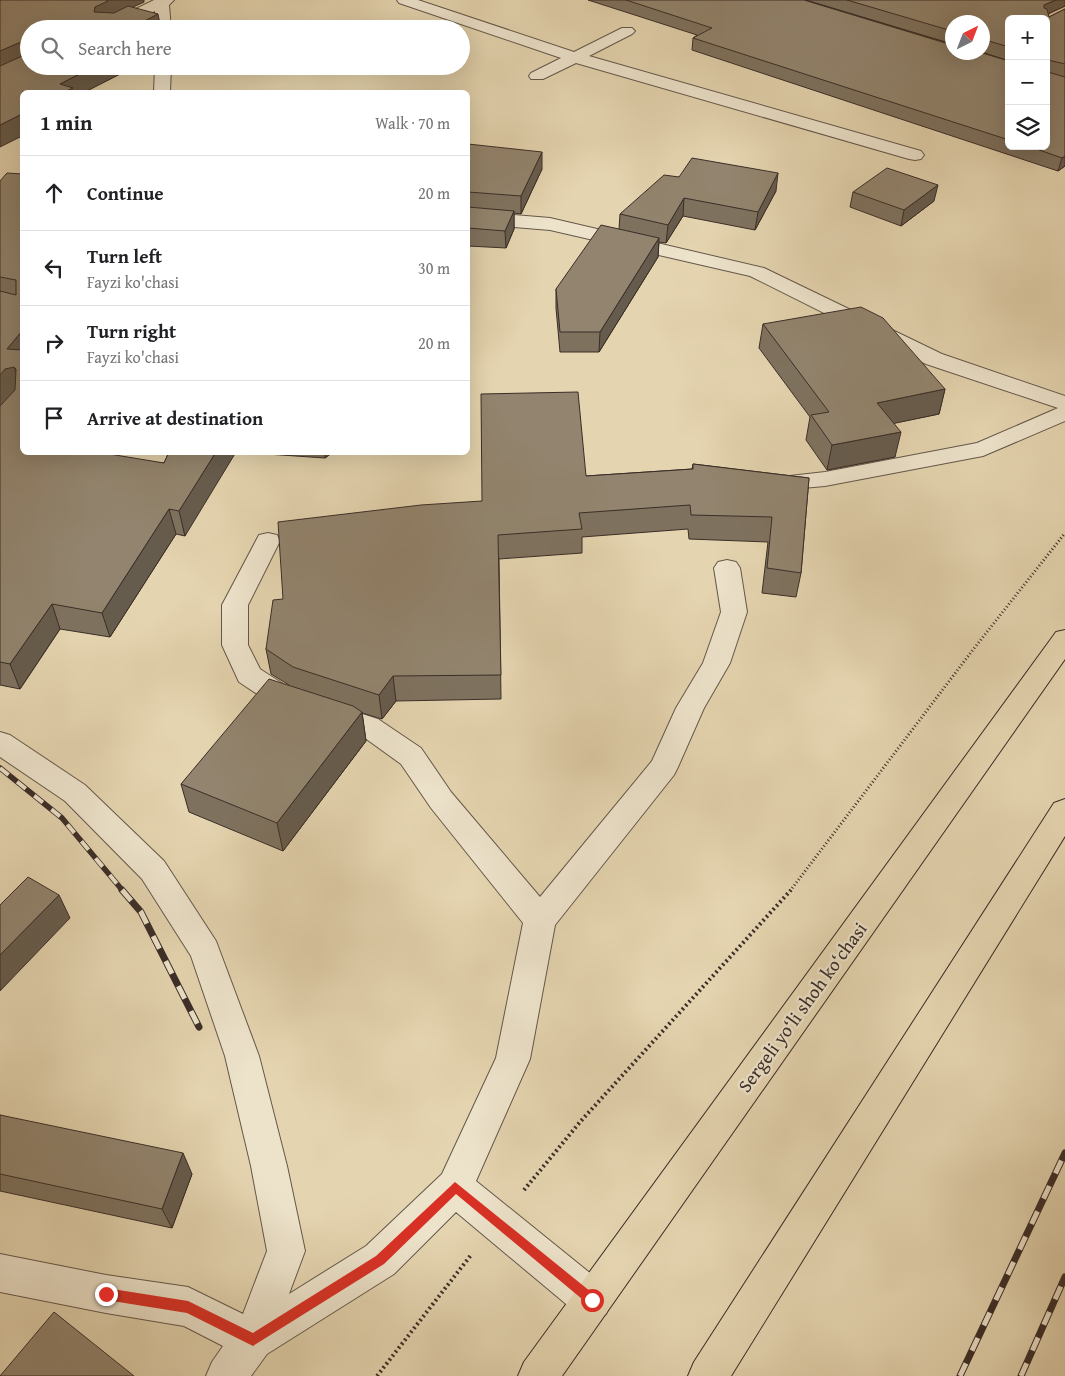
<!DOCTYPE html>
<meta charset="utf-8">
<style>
body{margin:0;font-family:"Gentium Book Plus",serif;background:#f2f2f2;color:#202124}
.controls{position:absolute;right:15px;top:15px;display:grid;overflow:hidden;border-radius:8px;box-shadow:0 5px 20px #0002}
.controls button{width:45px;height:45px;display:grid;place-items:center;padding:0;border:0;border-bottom:1px solid #e0e0e0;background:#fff;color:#202124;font:25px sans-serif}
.compass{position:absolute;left:945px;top:15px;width:45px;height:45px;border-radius:50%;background:#fff;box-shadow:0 5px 20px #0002;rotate:42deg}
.stop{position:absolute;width:15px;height:15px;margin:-11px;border:4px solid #d93025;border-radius:50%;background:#fff}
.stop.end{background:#d93025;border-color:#fff;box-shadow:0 1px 5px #0008}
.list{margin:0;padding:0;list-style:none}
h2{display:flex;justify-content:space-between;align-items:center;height:65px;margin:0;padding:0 20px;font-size:21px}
h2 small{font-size:16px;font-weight:400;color:#757577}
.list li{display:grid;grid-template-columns:32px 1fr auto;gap:15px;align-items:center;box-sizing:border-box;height:75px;padding:0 20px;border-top:1px solid #e0e0e0}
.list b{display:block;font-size:19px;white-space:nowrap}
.list p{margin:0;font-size:16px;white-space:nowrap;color:#757577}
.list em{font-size:16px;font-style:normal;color:#757577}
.icon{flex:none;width:28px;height:28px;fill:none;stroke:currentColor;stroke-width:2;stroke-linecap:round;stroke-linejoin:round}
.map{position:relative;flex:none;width:1065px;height:1376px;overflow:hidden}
.search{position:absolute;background:#fff;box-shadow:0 5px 20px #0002;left:20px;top:20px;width:450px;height:55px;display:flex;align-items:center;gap:12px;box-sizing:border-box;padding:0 18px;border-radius:28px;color:#757577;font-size:19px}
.panel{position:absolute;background:#fff;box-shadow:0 5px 20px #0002;left:20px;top:90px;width:450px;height:365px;border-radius:8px}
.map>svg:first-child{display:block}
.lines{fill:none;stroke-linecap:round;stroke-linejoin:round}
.minor-casing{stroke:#64574a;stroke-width:2}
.major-casing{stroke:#3a2d28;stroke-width:2}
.path-far1{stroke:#3a2d28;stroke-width:3;stroke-dasharray:1 2.5;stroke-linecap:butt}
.path{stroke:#3a2d28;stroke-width:4;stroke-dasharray:2 3;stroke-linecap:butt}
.minor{fill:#ede3cb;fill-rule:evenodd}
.major{fill:#e4d4af;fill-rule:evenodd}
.rail-far1-casing{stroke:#3a2d28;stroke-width:5.5}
.rail-casing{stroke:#3a2d28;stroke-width:7}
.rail-far1{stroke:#ede3cb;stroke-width:4;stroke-dasharray:11;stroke-linecap:butt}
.rail{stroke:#ede3cb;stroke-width:5;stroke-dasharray:14;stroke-linecap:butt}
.wall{fill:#7e725f;stroke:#3a2d28}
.shaded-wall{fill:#665c4d;stroke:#3a2d28}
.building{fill:#92846e;stroke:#3a2d28}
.route{fill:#d93025}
.labels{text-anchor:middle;stroke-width:4.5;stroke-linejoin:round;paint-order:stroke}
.near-street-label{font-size:19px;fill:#3a2d28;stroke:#ede3cb}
</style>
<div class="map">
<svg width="1065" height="1376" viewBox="0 0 1065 1376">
<rect width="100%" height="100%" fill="#e4d4af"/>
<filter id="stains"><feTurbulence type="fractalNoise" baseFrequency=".004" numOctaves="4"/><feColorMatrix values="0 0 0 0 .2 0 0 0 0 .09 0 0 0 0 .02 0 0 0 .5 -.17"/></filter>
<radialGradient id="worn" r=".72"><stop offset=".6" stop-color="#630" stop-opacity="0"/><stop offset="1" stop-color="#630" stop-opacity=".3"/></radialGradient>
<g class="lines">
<g class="minor-casing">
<path id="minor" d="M174 0 169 5 171 29H156L155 11 118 29H99L101 26 154 0Z
M397 0H418L574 52 622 28H632L635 31 632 34 589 56 921 151 924 155 921 159 915 160 909 159 576 63 543 79H531L529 76 531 73 561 58 399 3Z
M155 66H171L170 92H154Z
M468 211 550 218 764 268 942 354 1065 396V421L983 456 825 486 780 490 772 488 768 483 772 478 825 472 977 443 1058 408 926 364 750 276 550 230 468 223Z
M268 533 277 535 280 541 248 605V645L260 669 297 693 378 719 421 748 451 792 540 897 652 761 676 708 703 663 721 612 714 568 718 562 727 560 736 562 740 568 747 612 730 663 704 708 678 767 674 775 555 925 530 1059 476 1181 606 1286 612 1300 606 1314 592 1320 578 1314 456 1212 394 1274 267 1354 251 1376H206L212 1362 223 1346 184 1326 106 1313 0 1292V1254L106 1275 188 1287 243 1314 267 1251 251 1166 225 1056 191 956 142 879 65 801 0 757V732L10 735 85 785 164 861 216 941 259 1056 287 1166 305 1251 289 1294 366 1246 442 1174 496 1058 523 923 431 808 401 764 358 733 277 707 239 682 222 645V605L259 535Z"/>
</g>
<g class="major-casing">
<path id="major" d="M1065 630V659L562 1376H518L524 1362 1056 632Z
M1065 799V836L731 1376H688L694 1362 1054 803Z"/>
</g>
<path class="path-far1" d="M790 891 972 651 1065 533"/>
<path class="path" d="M524 1190 580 1122 791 890
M377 1376 471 1255"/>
<use href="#minor" class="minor"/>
<use href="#major" class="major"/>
<g class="rail-far1-casing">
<path id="rail-far1" d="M0 768 62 818 123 891"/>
</g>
<g class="rail-casing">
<path id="rail" d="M122 890 141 912 199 1027
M960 1376 1065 1153
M1021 1376 1065 1277"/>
</g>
<use href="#rail-far1" class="rail-far1"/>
<use href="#rail" class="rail"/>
</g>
<path class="wall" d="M0 0 144 2 132 7 29 29V66L22 92Z
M588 0H804L1009 61V146H1046L1009 19V61L982 52V22H952V44L806 0H1065V6L1048 14 1049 17 1065 9V166L1058 171 692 50 693 38 697 35Z
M468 144 542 169 521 214 514 213V229L506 248 468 246Z
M22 174V452L164 463 169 452 185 536 176 534 110 637 60 629 20 689 0 685V181Z
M679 177 776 191 755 230 683 216 666 243 659 242 658 257 599 352H560L556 308V289L619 229 620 214Z
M853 192 934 201 901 226 850 207Z
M763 324 945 389 939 414 894 423 895 457 827 470 806 440 810 417 759 348Z
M237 452H333L325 458Z
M693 464 809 478 801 573 796 597 762 593 768 542 689 539 688 529 582 537V553L499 559 501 699 396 701 382 719 362 713 366 741 283 851 189 812 181 784 289 685 271 674 266 649 283 599 482 501 586 476 692 469Z
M0 1115 192 1174 172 1228 0 1191Z"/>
<path class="shaded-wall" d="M106 0H144V2L111 17 94 12 95 7Z
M1056 0H1065V6L1041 17 1044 5Z
M158 14 161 29H129Z
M23 41 28 59 0 72V51Z
M95 66H136L85 92H62L60 84Z
M22 114V136L0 147V125Z
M542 152V169L521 214V196Z
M1065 156V166L1058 171 1062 158Z
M778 173 776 191 755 230 758 212Z
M938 185 934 201 901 226 904 210Z
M684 198 683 216 666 243 668 225Z
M514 211V229L506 248 505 231Z
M659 238 658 257 599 352 600 332Z
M22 331V364L16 369 14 367 22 391 0 408V375L7 349Z
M945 389 939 414 872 428 877 403Z
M901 432 895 457 827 470 832 445Z
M216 452H236L185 536 179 511Z
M325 452H333L325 458Z
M169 509 176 534 110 637 102 613Z
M52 604 60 629 20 689 10 664Z
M393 676 396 701 382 719 379 695Z
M362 712 366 741 283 851 277 823Z
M59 895 70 918 0 991V955Z
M183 1153 192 1174 172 1228 162 1209Z"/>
<path class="building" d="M0 0H106L108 1 95 7 94 12 114 13 128 6 158 14 129 29H29V46H26V41H23L0 51Z
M626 0H804L952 45V52H979L1009 61V140L693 38 712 28Z
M847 0H1056L1044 5V8L1047 9 1049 17 1065 9V64L1048 60V72L1065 77V156L1062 158 1028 146H1046V19H1009V47L982 39V22H952V31Z
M29 53V66H95L60 84 73 88 64 92H22V114L0 125V66Z
M468 144 542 152 521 196 468 192Z
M692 158 778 173 758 212 684 198 668 225 620 214 664 175 679 177Z
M887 168 938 185 904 210 853 192Z
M7 173 22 174V331L7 349 22 350V452H97L164 463 169 452H216L179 511 169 509 102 613 52 604 10 664 0 662V406L15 390 16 369 14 367 5 369 0 375V291L16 295V280L0 277V181Z
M468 207 514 211 505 231 468 228Z
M601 225 659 238 600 332H560L556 289Z
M861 307 883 318 945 389 877 403 901 432 832 445 811 415 829 412 763 324Z
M578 392 586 476 693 469V464L809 478 801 573 767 568 772 517 691 515 690 505 579 513 582 529 498 535 501 675 393 676 379 695 293 667 266 649 273 600 283 599 278 522 421 505 482 501 481 394Z
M269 679 353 706 362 712 277 823 181 784Z
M28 877 59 895 0 955V905Z
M0 1115 183 1153 162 1209 0 1174Z
M54 1312 134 1376H0Z"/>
<path class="route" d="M455 1182 596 1296 598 1300 596 1304 592 1306 588 1304 456 1194 384 1264 253 1346 187 1313 106 1300 102 1298 100 1294 102 1290 106 1288 188 1301 253 1333 376 1256Z"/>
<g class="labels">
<g class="near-street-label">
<text transform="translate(802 1007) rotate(-54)" y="7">Sergeli yo‘li shoh ko‘chasi</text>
</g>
</g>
<rect width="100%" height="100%" filter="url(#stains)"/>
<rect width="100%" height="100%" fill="url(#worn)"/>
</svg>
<div class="controls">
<button>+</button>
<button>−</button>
<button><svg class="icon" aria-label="layers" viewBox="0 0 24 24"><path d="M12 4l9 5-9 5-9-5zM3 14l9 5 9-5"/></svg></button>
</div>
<svg class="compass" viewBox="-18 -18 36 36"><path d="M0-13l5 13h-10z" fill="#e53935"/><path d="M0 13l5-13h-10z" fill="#757577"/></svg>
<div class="stop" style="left:592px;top:1300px"></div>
<div class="stop end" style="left:106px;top:1294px"></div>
<div class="search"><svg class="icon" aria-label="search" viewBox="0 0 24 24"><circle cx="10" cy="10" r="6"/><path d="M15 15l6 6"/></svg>Search here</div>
<section class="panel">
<h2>1 min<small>Walk · 70 m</small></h2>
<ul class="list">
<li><svg class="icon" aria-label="ahead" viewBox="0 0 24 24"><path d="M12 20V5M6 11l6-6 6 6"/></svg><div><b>Continue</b></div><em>20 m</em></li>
<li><svg class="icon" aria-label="left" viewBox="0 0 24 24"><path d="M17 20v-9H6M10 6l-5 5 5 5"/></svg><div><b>Turn left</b><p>Fayzi ko'chasi</p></div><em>30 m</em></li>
<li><svg class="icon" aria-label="right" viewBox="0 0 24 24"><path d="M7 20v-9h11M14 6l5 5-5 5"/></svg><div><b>Turn right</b><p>Fayzi ko'chasi</p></div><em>20 m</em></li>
<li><svg class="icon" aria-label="arrive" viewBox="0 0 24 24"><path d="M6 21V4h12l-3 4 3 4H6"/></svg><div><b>Arrive at destination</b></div></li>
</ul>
</section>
</div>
